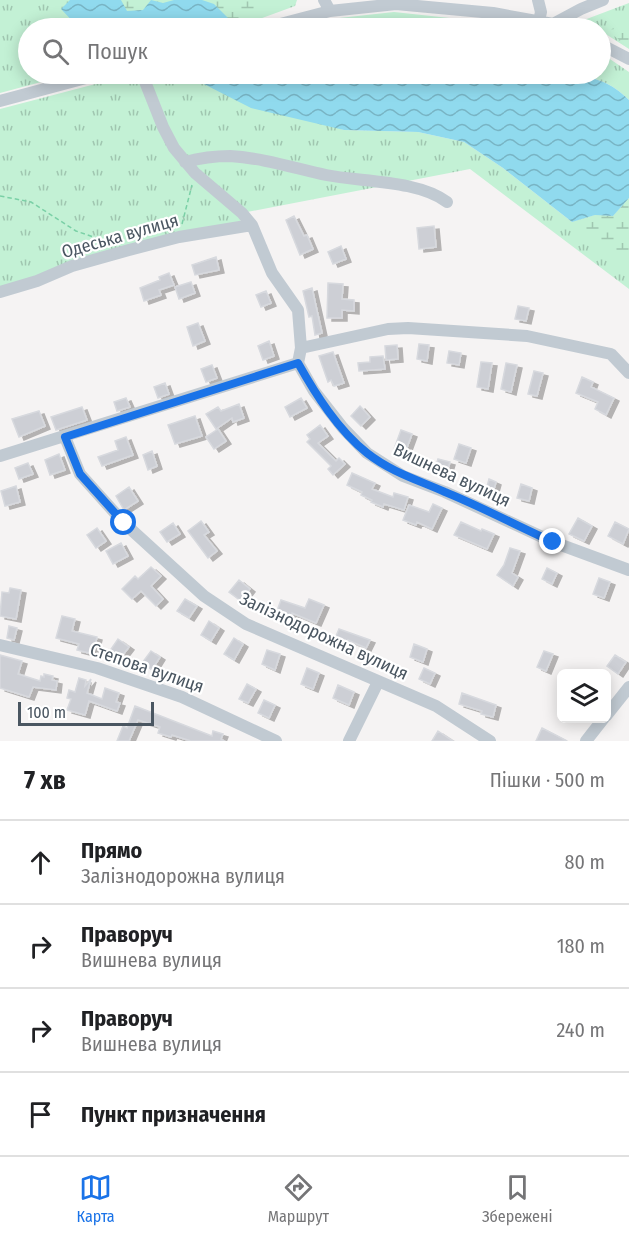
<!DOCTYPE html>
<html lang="uk">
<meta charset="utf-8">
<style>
body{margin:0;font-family:"Fira Sans Condensed",sans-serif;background:#f2f2f2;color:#202124}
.controls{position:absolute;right:18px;bottom:18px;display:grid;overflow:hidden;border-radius:9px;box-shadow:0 3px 15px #0003}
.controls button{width:54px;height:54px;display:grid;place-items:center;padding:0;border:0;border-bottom:2px solid #e0e0e0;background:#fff;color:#202124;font:30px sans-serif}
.scale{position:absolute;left:18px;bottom:15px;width:136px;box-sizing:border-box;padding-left:6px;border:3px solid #4a5661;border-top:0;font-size:16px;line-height:21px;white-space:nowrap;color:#4a5661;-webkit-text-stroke:4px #fff;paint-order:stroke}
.stop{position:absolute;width:18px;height:18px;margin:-14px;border:4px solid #1a73e8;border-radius:50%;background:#fff}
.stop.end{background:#1a73e8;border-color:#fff;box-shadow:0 2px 6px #0008}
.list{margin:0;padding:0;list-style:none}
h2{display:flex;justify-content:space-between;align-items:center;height:78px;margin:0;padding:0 24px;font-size:26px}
h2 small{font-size:20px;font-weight:400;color:#757577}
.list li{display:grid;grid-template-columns:39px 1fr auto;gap:18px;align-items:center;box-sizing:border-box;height:84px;padding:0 24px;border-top:2px solid #e0e0e0}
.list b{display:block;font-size:22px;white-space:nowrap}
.list p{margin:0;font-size:20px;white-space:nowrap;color:#757577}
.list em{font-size:20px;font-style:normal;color:#757577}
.icon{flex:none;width:33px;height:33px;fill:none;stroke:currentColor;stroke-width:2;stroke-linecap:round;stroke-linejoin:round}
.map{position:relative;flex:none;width:629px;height:741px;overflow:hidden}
.search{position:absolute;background:#fff;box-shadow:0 3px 15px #0003;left:18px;right:18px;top:18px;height:66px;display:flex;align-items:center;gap:15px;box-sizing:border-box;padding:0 21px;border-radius:33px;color:#757577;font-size:22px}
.sheet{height:414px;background:#fff}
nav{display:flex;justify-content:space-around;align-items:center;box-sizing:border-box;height:84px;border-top:2px solid #e0e0e0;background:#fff;font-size:16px;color:#757577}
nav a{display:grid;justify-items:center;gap:3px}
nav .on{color:#1a73e8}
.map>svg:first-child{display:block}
.grass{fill:url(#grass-tufts)}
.wetland{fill:url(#wetland-marsh)}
.water{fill:url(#water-waves)}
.building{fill:#cdcfd5;stroke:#d7d9de;stroke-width:1.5;filter:url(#shadow)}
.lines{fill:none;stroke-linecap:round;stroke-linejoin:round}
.path{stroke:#7ad0a6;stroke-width:1.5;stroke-dasharray:4.5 3;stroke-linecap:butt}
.minor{stroke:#c1cad2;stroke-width:12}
.route{stroke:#1a73e8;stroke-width:8}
.labels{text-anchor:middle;stroke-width:4.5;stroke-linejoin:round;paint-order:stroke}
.street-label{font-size:18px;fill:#4a5661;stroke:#fff}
</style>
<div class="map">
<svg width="629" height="741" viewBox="0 0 629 741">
<defs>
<pattern id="grass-tufts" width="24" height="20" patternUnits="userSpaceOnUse" patternTransform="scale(1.5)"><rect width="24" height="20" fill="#c3f1d5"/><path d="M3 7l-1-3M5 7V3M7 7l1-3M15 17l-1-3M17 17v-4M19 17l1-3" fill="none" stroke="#a0c6b0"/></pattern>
<pattern id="wetland-marsh" width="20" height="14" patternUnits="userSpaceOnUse" patternTransform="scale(1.5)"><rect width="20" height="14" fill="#c3f1d5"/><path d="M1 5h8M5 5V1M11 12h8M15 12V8" fill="none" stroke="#a0c6b0"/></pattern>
<pattern id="water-waves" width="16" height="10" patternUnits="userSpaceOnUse" patternTransform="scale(1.5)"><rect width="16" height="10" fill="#90daee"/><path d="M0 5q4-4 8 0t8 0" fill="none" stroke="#78b4c4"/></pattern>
<filter id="shadow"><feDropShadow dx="5" dy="3" stdDeviation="0" flood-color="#0004"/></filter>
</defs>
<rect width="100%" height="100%" fill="#f5f3f3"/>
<path class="grass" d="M0 0H297L295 6 235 28H28V74H71L0 93Z
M629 3V49L601 31 600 28H597L584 20Z
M394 12 525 26 533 28H297L330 19Z
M601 53 629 72V100C611 82 596 78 572 74H600Z
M148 74H197L194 79 344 130 418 132 464 142 503 168 572 222 595 215 613 216 629 198V289L470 169 242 213 239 227 179 237 0 292V109L126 76 143 77Z"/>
<path class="wetland" d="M53 0H271L268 10 202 28H79Z
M629 20V46L608 32 623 21Z
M629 198V262L572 222 595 215 613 216Z"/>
<path class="water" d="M70 0H121L127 11 143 10 151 0 163 3 174 0H202L214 4 230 20 202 28H79L61 9Z
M197 74H572C596 78 611 82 629 100V198L613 216 595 215 572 222 503 168 464 142 418 132 344 130 251 108 194 79Z"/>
<path class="building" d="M294 216 304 236 307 235 313 249 300 255 286 220Z
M434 226 436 247 419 249 417 228Z
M341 246 346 259 333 264 328 252Z
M216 257 219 270 195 275 192 265Z
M169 273 174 285 159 290 161 295 144 301 140 288 160 280 159 277Z
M191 282 195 293 179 299 175 287Z
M328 283 343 284 342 299 354 300V311L342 310V318H327Z
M312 288 322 333 315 335 312 316 309 317 303 291Z
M266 291 271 303 261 307 256 295Z
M518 306 529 308 526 321 515 319Z
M198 323 205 341 193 346 187 327Z
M269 341 274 356 263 360 258 346Z
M419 344 429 345 427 361 417 359Z
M397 345 398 359 386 360 385 346Z
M449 351 461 353 459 365 447 363Z
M333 352 344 383 334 386 331 380 328 382 319 356Z
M383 356 385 369 359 371 358 363 370 362V357Z
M481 362 492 363 488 389 477 387Z
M506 363 517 365 511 392 501 389Z
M212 365 217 378 206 382 201 369Z
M534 371 543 373 537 396 528 394Z
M582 377 593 382 591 387 614 398 606 415 595 409 598 402 576 393Z
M165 383 169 394 158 398 154 387Z
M126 398 130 407 117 411 114 402Z
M301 398 307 408 290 417 285 407Z
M239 404 244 418 233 422 232 418 216 429 206 414 218 407 221 411Z
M360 406 370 417 361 426 351 416Z
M82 407 87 420 56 430 51 417Z
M39 411 45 426 19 437 12 419Z
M195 416 202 436 175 444 168 425Z
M320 425 328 436 318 443 336 461 339 458 345 464 333 475 328 469 331 466 307 442 310 439 307 435Z
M218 429 226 441 214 449 206 437Z
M401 430 412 434 405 453 394 449Z
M126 437 133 455 102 466 98 457 118 450 115 441Z
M459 444 471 448 466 463 454 459Z
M152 451 157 466 148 470 143 455Z
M59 454 65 470 50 475 45 460Z
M438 459 450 462 446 475 434 472Z
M28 463 33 474 19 479 15 468Z
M352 473 375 483 372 489 393 497 394 493 408 497 404 510 384 504 383 507 371 502 372 500 361 495 362 492 347 485Z
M489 479 496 482 492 496 485 494Z
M521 484 532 488 529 501 517 498Z
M16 486 20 502 5 506 1 491Z
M129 487 138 501 124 510 116 496Z
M433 504 442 508 432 529 417 522 416 525 403 520 409 505 429 512Z
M578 518 592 526 584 541 569 534Z
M201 521 209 532 204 535 217 551 208 558 188 531Z
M461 522 481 531 482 529 494 534 487 549 454 535Z
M615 522 629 529 623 544 608 536Z
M173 523 180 534 167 542 160 532Z
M97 528 106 541 96 548 87 535Z
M121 543 128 556 113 564 106 551Z
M510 548 520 551 512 573 518 577 513 586 497 575 504 565Z
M151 567 161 576 151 586 163 599 156 606 141 591 132 599 122 589 135 576 138 579Z
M547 568 557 573 552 584 542 579Z
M599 578 610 582 604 598 593 594Z
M239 580 250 589 241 601 229 592Z
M10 588 21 590 16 619 0 616 2 592 9 593Z
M185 599 197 606 189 618 177 611Z
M309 599 324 605 316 623 292 613 288 624 274 619 281 600 305 608Z
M62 616 75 619 72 631 97 637 93 654 77 650 79 644 56 638Z
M209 621 219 628 211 641 201 635Z
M9 626 17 628 14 640 7 638Z
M339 629 370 640 366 648 348 640 345 648 333 643Z
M234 638 243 644 234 660 224 654Z
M118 639 129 647 119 660 109 652Z
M414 644 427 649 423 662 410 657Z
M267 650 280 654 275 670 262 664Z
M151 651 160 657 152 670 142 663Z
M544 651 553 654 546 671 537 667Z
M0 655 22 661 18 674 40 681 41 676 44 677V674L53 676 52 680 57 681 56 690 33 687 29 697 0 688Z
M615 655 626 662 618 674 607 666Z
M307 668 319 673 313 689 301 684Z
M424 668 435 673 430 684 419 679Z
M79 678 86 680 85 686 91 679 87 693 102 699 105 688 119 693 116 702 120 703 117 711 89 701 85 715 67 710 71 699 67 698 69 690 75 692Z
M247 684 256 689 248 703 239 699Z
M338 685 354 692 349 705 333 698Z
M462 693 496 705 493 717 481 714 482 711 459 704Z
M264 700 275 705 269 718 258 713Z
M135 706 212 736 213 731 223 734 221 739 224 741H191L172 735 171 737 158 733 160 727 138 720 129 741H117L123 726 127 728Z
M542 728 567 741H536Z
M438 731 453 741H432Z"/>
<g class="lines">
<path class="path" d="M0 196 31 202 76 231 111 243
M182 224 192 185"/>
<path class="minor" d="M324 0 330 11
M538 0 541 12 539 21
M553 24 581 9 603 0
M265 28 330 11 396 4 493 13 553 24 566 28
M600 44 629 59
M142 74 163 127 174 148 195 173 242 213 252 225 272 273 298 310 301 348 298 363 314 391 343 428 367 453 403 476 445 492 553 542 629 570
M0 101 101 74
M185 162C200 158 215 156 230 156 263 158 294 168 326 175 361 182 418 180 447 202
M0 292 37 281 72 266 129 250 179 237 252 225
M301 348 388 329 408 328 527 336 611 354 629 373
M65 437 80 474 124 523 204 596 246 624 436 706 490 741
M0 456 298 363
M0 645 97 668 182 697 276 741
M606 716 629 687
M349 741 378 682
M586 741 604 718"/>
</g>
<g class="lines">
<path class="route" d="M124 523 80 474 65 437 298 363C316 395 338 430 367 453 391 472 418 480 445 492 482 507 517 526 553 542"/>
</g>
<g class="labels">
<g class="street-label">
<text transform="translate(120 236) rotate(-16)" y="6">Одеська вулиця</text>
<text transform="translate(452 475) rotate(25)" y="6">Вишнева вулиця</text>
<text transform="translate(324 636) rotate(25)" y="6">Залізнодорожна вулиця</text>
<text transform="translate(147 668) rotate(19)" y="6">Степова вулиця</text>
</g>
</g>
</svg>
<div class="controls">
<button><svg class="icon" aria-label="layers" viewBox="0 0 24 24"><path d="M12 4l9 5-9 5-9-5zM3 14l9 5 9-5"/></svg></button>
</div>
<div class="scale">100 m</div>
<div class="stop" style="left:124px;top:523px"></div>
<div class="stop end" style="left:553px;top:542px"></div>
<div class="search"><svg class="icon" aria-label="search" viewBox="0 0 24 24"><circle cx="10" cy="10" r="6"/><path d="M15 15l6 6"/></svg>Пошук</div>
</div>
<section class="sheet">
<h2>7 хв<small>Пішки · 500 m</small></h2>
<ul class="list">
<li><svg class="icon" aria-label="ahead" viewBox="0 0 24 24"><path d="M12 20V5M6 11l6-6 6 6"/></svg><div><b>Прямо</b><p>Залізнодорожна вулиця</p></div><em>80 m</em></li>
<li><svg class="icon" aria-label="right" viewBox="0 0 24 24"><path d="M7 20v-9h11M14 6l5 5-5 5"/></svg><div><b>Праворуч</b><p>Вишнева вулиця</p></div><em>180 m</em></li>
<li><svg class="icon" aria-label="right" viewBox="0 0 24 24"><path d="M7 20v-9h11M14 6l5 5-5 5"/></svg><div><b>Праворуч</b><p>Вишнева вулиця</p></div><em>240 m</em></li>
<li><svg class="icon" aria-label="arrive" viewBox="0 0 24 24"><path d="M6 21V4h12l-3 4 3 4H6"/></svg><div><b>Пункт призначення</b></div></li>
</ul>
</section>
<nav>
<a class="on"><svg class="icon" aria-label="map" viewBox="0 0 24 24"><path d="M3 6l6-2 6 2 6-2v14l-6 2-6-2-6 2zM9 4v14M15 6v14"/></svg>Карта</a>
<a><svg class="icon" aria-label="directions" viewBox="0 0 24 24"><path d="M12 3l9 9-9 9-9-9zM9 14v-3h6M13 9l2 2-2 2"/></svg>Маршрут</a>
<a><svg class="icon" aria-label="saved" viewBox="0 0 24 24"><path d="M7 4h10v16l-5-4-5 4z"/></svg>Збережені</a>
</nav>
